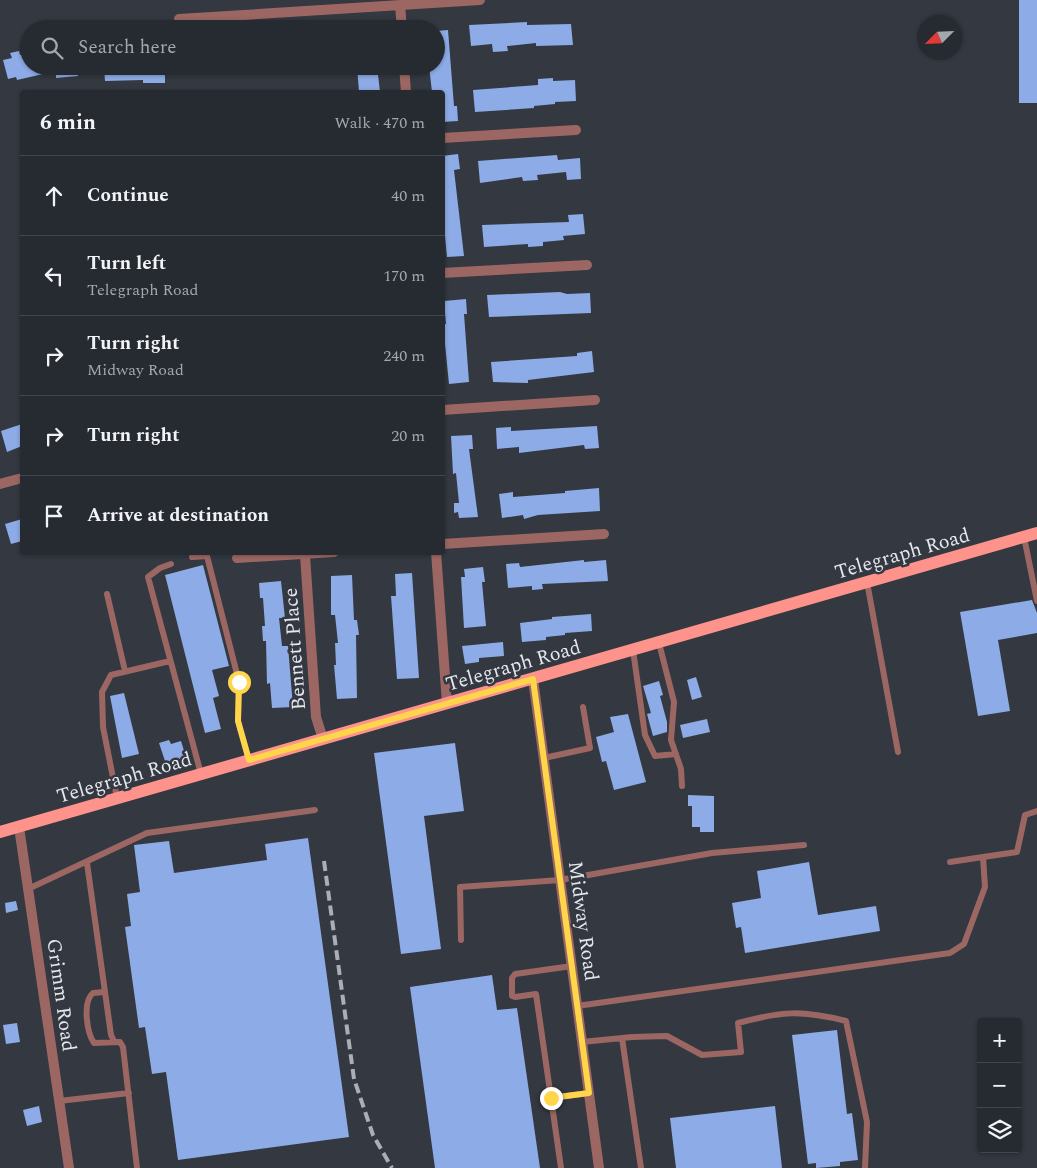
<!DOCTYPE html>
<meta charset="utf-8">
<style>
body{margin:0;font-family:Spectral,serif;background:#2e3239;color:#f1f3f6}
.controls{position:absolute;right:15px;bottom:15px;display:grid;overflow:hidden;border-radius:5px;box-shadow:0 1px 4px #0004}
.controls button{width:45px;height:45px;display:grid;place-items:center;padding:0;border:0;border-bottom:1px solid #42464d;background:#262a31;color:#f1f3f6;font:25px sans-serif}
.compass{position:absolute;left:917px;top:15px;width:45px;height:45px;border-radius:50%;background:#262a31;box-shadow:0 1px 4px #0004;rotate:246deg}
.stop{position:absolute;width:15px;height:15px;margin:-11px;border:4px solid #ffd54a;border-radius:50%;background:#fff}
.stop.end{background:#ffd54a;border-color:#fff;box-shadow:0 1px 5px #0008}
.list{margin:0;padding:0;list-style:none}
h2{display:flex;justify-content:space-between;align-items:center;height:65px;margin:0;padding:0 20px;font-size:21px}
h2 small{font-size:16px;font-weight:400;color:#a4a7ab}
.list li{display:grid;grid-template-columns:32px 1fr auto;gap:15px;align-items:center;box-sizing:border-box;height:80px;padding:0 20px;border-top:1px solid #42464d}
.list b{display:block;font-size:19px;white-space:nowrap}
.list p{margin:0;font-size:16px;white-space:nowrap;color:#a4a7ab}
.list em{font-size:16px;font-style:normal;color:#a4a7ab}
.icon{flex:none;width:28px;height:28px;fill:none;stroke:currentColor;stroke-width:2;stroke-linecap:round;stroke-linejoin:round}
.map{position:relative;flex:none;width:1037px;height:1168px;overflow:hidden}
.search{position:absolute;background:#262a31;box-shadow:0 1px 4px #0004;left:20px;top:20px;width:425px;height:55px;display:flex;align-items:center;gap:12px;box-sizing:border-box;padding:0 18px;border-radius:28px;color:#a4a7ab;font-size:19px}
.panel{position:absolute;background:#262a31;box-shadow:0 1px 4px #0004;left:20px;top:90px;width:425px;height:465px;border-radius:5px}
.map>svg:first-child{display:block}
.building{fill:#8dabe6}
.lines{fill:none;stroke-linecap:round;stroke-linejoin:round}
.service{stroke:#9c6763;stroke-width:6}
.minor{stroke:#9c6763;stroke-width:10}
.primary{stroke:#fd938b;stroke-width:12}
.rail{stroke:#aaaeb5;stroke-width:4;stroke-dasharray:10 5;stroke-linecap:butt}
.route{stroke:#ffd54a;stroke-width:6}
.labels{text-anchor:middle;stroke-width:5;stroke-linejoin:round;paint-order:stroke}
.street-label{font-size:20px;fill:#e4e7ed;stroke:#333841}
</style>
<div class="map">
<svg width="1037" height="1168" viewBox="0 0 1037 1168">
<rect width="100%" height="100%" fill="#333841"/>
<path class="building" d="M1019 0H1037V103H1019Z
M527 22V25L571 24 573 45 536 46V43L507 46 508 51 493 52 492 44 471 46 469 25Z
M448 30 454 106H457L458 121 442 122V92H432L429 66H436V31Z
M19 51 20 55 29 53V66H77L78 76 56 78V71L17 80 16 77 8 79 3 60 12 58 10 53Z
M104 66H165V83H143V80L105 81Z
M357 66H377L380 92H359Z
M553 78V81L575 80 576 101 555 102V104L534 106V108L475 112 473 90 538 85V79Z
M458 154 460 169 454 170 464 256 447 257 445 236H442V156Z
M557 155 558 160 580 158 581 179 567 180 566 172 537 175 538 180 523 181 522 177 480 183 478 161Z
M583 214 585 234 563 236 564 240 543 242V246L528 247V244L484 247 482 225 569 222 568 215Z
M560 292 567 294 590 293 591 313 489 317 487 295Z
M466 299 467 314H464L469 382 449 384 443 324H446L444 301Z
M592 351 594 372 528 380V383L493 382 491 362 577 356V353Z
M22 424V446L7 452 1 431Z
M597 426 599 448 585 449 584 445 519 453V447L497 449 496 428 511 427V431Z
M472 435 473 449H469L478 517 459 518 458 512 454 513V503H459L456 473 453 474 451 436Z
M599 488 600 511 538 515 524 519 523 515 502 518 499 494 513 492V497L565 493V491Z
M22 519V541L11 544 5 524Z
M584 560V562L606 560 608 581 542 584 543 589 532 590V586L508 588 506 564 519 563 520 567Z
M203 565 229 666 212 670 219 696 213 698 221 729 205 733 165 575Z
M483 567 485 582H482L486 626 464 628 461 577H465L464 569Z
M412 573 419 678 397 679 391 596H396L395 574Z
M352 575 354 620H357L359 635H356L357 698 337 699 334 665H336L335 643H338L335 615H331V576Z
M281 581 285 618H279L282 646H288L293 707 272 708 270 683 267 684 266 641H263L262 626H265L263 598H260L259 583Z
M1032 600 1037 613V633L998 640 1010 711 978 716 960 612Z
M591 614 592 631 565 633V635L546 637V640L522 642 520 623 552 619V617Z
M503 642 504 656 479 658V662L465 664 462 646Z
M696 677 702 697 692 700 687 680Z
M659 681 663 695 660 696 667 722V732L653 736 647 714 651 713 643 686Z
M124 693 139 754 122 758 110 696Z
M628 714 646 782 614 790 606 761 602 762 596 737 614 732 610 717Z
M707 719 710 732 683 738 680 725Z
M169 740 171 744 181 741 186 757 166 764 159 743Z
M455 743 464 811 424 816 441 949 401 954 374 753Z
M688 795 714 796V832H700V827H692V806H688Z
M308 838 349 1137 178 1160 166 1072 152 1074 145 1027 139 1028 125 927 131 926 127 894 140 892 134 845 169 841 174 873 267 860 265 844Z
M809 862 818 915 876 906 880 931 745 953 741 927 736 928 732 903 761 898 757 871Z
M16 901 18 910 6 913 5 903Z
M492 975 497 1010 517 1008 540 1168H435L410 987Z
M17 1023 20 1042 6 1044 3 1025Z
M837 1030 847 1114 852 1113 858 1160 840 1162V1166L816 1168V1163L808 1164 792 1035Z
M39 1106 42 1122 27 1126 23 1110Z
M775 1106 782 1168H676L670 1118Z"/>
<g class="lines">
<path class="service" d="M1024 537 1037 601
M192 557 207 556 239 682 238 721 249 761
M171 564 160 568 148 577 201 774
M867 582 898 752
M107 594 125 671
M659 643 674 702 671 740 681 769 682 786
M633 650 645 735 655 756 676 754
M544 758 590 748 583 707
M117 798 103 727 102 692 111 675 170 661
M950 862 983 857
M87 863 111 1035 114 1041
M28 889 147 833 315 810
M461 940 460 887 560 880 712 853 804 845
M572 966 515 974 512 978V996L515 997 536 994 551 1098 589 1093
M104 992 93 993C82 1002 87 1033 94 1043L120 1042 123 1047 137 1168
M577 1006 950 953 964 944 985 887 983 857 1017 852 1025 815 1037 811
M622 1038 641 1168
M582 1042 632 1037 667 1036 702 1055 741 1052 738 1023C783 1011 801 1010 846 1021L867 1122 865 1168
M551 1098 561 1168
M59 1101 129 1093"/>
<path class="minor" d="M400 5 402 29
M179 19 480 0
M404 66 406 92
M442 138 576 130
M442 273 587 265
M442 410 595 400
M0 484 22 478
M442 544 604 534
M436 552 447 704
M305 555 316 717 323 739
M237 558 334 552
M533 679 599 1168
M19 827 69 1168"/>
<path class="primary" d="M0 832 1037 533"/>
<path class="rail" d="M324 861 354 1079 373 1135 392 1168"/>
</g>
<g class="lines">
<path class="route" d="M239 682 238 721 249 760 533 679 589 1093 551 1098"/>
</g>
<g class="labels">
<g class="street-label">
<text transform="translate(902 553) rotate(-16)" y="7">Telegraph Road</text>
<text transform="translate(294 649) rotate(-94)" y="7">Bennett Place</text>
<text transform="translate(513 665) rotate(-16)" y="7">Telegraph Road</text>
<text transform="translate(124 777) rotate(-16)" y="7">Telegraph Road</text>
<text transform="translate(584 921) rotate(82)" y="7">Midway Road</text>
<text transform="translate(62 995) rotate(82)" y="7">Grimm Road</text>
</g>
</g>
</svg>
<div class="controls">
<button>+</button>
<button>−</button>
<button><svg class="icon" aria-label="layers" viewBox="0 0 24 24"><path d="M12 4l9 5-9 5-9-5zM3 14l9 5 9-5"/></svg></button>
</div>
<svg class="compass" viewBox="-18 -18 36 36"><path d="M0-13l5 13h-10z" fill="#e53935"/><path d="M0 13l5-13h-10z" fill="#a4a7ab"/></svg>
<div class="stop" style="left:239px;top:682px"></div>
<div class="stop end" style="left:551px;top:1098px"></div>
<div class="search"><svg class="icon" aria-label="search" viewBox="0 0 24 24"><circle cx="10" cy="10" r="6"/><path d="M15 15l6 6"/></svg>Search here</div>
<section class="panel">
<h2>6 min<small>Walk · 470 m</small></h2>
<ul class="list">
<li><svg class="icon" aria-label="ahead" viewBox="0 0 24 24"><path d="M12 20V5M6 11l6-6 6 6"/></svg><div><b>Continue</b></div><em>40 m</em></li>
<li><svg class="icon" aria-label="left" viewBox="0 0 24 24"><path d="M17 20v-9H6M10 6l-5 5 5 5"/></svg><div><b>Turn left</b><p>Telegraph Road</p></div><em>170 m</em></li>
<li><svg class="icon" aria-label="right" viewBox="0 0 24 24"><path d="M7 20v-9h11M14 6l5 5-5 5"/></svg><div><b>Turn right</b><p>Midway Road</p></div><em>240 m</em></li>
<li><svg class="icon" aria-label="right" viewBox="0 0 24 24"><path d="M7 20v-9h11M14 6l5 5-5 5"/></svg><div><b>Turn right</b></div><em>20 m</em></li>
<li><svg class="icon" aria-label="arrive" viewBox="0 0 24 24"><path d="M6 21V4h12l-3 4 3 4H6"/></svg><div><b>Arrive at destination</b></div></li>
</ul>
</section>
</div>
